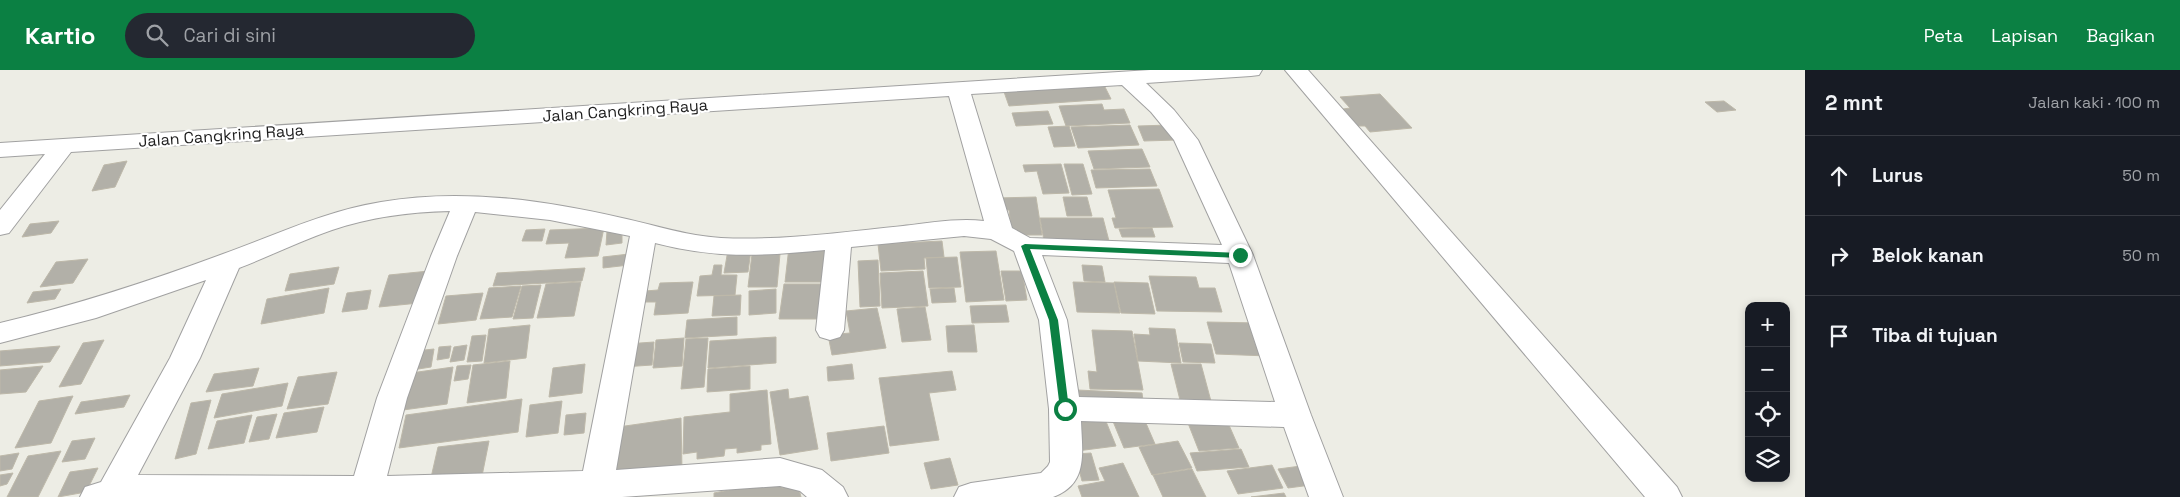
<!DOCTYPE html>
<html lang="id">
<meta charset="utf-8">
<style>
body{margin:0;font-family:"Space Grotesk",sans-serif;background:#242831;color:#f1f3f6}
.controls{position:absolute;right:15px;bottom:15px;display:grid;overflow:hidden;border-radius:10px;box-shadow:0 2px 8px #0003}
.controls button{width:45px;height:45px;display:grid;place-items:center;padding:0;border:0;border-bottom:1px solid #363941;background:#171b24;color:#f1f3f6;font:25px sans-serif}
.stop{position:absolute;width:15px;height:15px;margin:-11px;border:4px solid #0b8043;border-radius:50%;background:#fff}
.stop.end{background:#0b8043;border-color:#fff;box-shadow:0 1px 5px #0008}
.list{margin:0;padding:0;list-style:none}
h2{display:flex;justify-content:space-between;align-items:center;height:65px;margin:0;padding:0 20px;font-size:21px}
h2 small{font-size:16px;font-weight:400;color:#9ea1a6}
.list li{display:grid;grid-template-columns:32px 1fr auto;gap:15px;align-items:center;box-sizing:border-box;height:80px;padding:0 20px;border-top:1px solid #363941}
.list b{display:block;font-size:19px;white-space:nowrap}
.list em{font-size:16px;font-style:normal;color:#9ea1a6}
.icon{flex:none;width:28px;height:28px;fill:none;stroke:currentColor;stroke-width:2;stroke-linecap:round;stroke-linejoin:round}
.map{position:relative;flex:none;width:1805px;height:427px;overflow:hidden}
header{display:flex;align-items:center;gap:30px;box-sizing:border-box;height:70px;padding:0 25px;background:#0b8043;color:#fff}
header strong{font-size:24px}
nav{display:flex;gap:28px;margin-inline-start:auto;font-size:18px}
.search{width:350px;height:45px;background:#242831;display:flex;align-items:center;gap:12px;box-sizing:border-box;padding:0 18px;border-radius:28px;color:#9ea1a6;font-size:19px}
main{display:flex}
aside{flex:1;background:#171b24}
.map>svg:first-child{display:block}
.building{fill:#b2b0a8;stroke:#bdb8a9}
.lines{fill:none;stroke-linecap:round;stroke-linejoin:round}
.minor-casing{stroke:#a1a1a1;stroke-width:2}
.minor{fill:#fff;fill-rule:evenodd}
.route{fill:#0b8043}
.labels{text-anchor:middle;stroke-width:4.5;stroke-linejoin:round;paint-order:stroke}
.street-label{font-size:16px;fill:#1d1d1d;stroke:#fff}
</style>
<header>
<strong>Kartio</strong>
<div class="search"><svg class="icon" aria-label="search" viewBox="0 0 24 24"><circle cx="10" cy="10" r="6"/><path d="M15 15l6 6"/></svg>Cari di sini</div>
<nav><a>Peta</a><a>Lapisan</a><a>Bagikan</a></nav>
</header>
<main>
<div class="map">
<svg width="1805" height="427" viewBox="0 0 1805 427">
<rect width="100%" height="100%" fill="#edede5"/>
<path class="building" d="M1103 13 1111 29 1009 36 1003 19Z
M1380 24 1412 58 1370 62 1365 56H1358L1343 39 1350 38 1340 27Z
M1724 31 1736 40 1717 42 1705 32Z
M1102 34 1104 40 1124 39 1130 53 1066 56 1059 36Z
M1048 41 1053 54 1016 56 1012 43Z
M1130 55 1139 75 1078 78 1071 57Z
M1170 55 1177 70 1144 71 1138 56Z
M1069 56 1075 76 1054 77 1048 57Z
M1142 79 1150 97 1094 99 1088 81Z
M127 91 115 117 92 121 104 95Z
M1061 94 1069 123 1043 124 1037 101 1025 102 1023 95Z
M1064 94H1083L1092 124 1072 125Z
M1150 99 1157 116 1096 118 1091 100Z
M1159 119 1173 157 1115 158 1112 148H1116L1108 120Z
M1036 127 1042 165H1012L1009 140H999L997 128Z
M1063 127H1087L1092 146H1067Z
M1040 148H1103L1109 171H1044Z
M59 151 51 163 22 167 30 154Z
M604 158 598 186 565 188 569 173 546 174 550 160Z
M1152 158 1155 167H1122L1119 159Z
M545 159 542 171H522L526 160Z
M622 160V173L606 175 607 161Z
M942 171 944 187 924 188 925 199 881 201 878 174Z
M789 177H825L822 212H785Z
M728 180H751L748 202 724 203Z
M996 181 1004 230 966 232 960 182Z
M629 184V195L603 198V187Z
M752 184H780L777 217H748Z
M957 187 961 217 929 218 926 188Z
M88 189 73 213 40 217 56 192Z
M878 190 880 236 860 237 858 191Z
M714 195H722L721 205H737L735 225 697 226 700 206 712 205Z
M1082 195 1102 196 1105 212 1084 211Z
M339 197 334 214 285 221 290 204Z
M585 198 582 211 493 216 497 203Z
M429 201 419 233 379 237 389 205Z
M923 201 928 236 882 238 880 203Z
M1001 201H1022L1027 230 1006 231Z
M1149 206 1196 207 1199 218H1215L1222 242 1157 241Z
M581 212 574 246 537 248 546 214Z
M693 212 688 243 654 245 656 232H643L645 221 658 220 660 213Z
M1073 212 1114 213 1120 243 1077 242Z
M1114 212 1148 213 1155 244 1121 243Z
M784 214H822L819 249H779Z
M541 215 533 248 513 249 522 216Z
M521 216 512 247 480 249 489 218Z
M329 218 324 243 261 254 267 229Z
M954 218 956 232 932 233 930 219Z
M61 219 55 229 27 233 33 222Z
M776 219V243L749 245V221Z
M371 220 367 239 342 242 347 223Z
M483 223 476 250 438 254 446 226Z
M741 225 740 245 712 246 714 226Z
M1006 235 1009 252 972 253 970 236Z
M925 237 931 270 902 272 897 239Z
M877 238 886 278 832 285 828 265 850 263 846 241Z
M737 247V265L685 268 687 250Z
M1207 252 1258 253 1268 286 1216 284Z
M530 255 526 288 484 293 489 259Z
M974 255 977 282H948L946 256Z
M1149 258 1175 259 1181 293 1138 291 1134 264 1150 265Z
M1092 260 1132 261 1143 320 1090 319 1088 301 1097 302Z
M486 265 482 291 467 292 472 266Z
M776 267V293L708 298 710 271Z
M684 268 682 296 653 298 656 270Z
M708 268 704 317 681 319 686 269Z
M104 270 81 314 59 317 83 273Z
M654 272 652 295 623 297 626 274Z
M1179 273 1211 274 1215 293 1183 292Z
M467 275 464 290 450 292 454 277Z
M60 276 50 292 0 296V281Z
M451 276 449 288 437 290 439 277Z
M434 279 431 297 412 300 415 281Z
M510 291 506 328 467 333 473 295Z
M585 294 582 323 549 327 553 298Z
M852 294 854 309 828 311 827 297Z
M1171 294H1201L1212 335 1181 334Z
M471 295 468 309 454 311 457 296Z
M43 296 26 322 0 324V300Z
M750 296V319L707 322 708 299Z
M453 297 447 334 403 340 411 303Z
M259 298 253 316 206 322 214 304Z
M952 301 956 320 929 323 939 370 890 376 879 308Z
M337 302 328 334 287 339 298 307Z
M288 313 282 336 214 348 222 324Z
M788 319 789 329 808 326 818 379 780 385 770 322Z
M767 320 771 374 761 375V380L737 383V378L725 379 724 386 697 389V382L683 384 684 347 730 342V324Z
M1077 320 1142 323 1144 338 1078 335Z
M130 325 124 337 75 344 81 332Z
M73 326 51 373 15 378 39 331Z
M522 329 518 362 399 378 406 345Z
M211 330 196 384 175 389 191 333Z
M562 331 558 363 526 367 530 335Z
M324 337 317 362 276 368 284 343Z
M586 343 584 363 564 365 566 345Z
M277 344 269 369 249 372 257 347Z
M1142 344 1155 374 1124 378 1112 349Z
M252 345 244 373 208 379 217 351Z
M1225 346 1239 378 1199 381 1186 348Z
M681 348 682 401 616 411 618 357Z
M1105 349 1116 376 1077 381 1067 354Z
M884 356 889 383 831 391 827 363Z
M95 368 85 389 62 392 72 371Z
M489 371 482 406 430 412 438 377Z
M1178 371 1192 398 1152 405 1139 377Z
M1241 379 1249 397 1197 401 1190 383Z
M61 381 38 427H7L28 386Z
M19 383 12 399 0 401V386Z
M1091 383 1099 410 1082 411 1075 384Z
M950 388 958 415 931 419 924 393Z
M1123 393 1139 427H1082L1078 416 1105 411 1099 398Z
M1272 395 1283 418 1238 424 1227 401Z
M1301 396 1311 415 1288 418 1278 399Z
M98 398 86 422 58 427 70 402Z
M1192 399 1206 427H1163L1153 405Z
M13 403 7 414 0 416V405Z
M780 410 782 418 798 415 801 427H714V423Z
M1284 423 1286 427H1251Z"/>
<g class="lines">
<g class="minor-casing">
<path id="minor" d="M1150 0H1262L1259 5 1251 6 1146 13 1174 40 1198 70 1253 185 1311 345 1343 427H1309L1284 357 1081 351C1082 382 1089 414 1053 427H954L959 417 971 413 1041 403 1048 396 1050 392 1049 339 1039 250 1014 181 991 169 964 166 851 177 844 260 840 267 830 270 820 267 816 260 825 180C763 186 716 189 655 173L616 400 780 388 822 400 843 417 848 427H807L800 421 780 416 622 427H80L85 417 101 412 170 288 206 210 96 248 0 273V253C76 235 150 211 223 184 276 165 325 141 381 132 461 118 543 130 622 148 655 155 687 166 721 168 781 171 843 162 903 156 930 153 957 148 984 151L949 26 71 82 9 163 0 165V140L45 84 0 87V73ZM1122 15 1151 42 1174 70 1222 175 1030 168 1012 158 971 24ZM450 141 431 186 377 328 354 406 138 405 200 288 239 198C270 186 300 171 332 160 370 147 410 142 450 141ZM475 142 550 150 630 166 583 401 387 406 407 328 457 186ZM1042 185 1229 193 1275 332 1079 327 1067 250Z
M1285 0H1308L1677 417 1682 427H1645Z"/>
</g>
<use href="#minor" class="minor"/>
</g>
<path class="route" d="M1025 174 1240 183 1244 185 1240 188 1030 179 1058 250 1069 339 1065 342 1060 339 1049 250 1021 176Z"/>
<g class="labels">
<g class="street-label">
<text transform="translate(625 40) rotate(-4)" y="6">Jalan Cangkring Raya</text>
<text transform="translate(221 65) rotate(-4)" y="6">Jalan Cangkring Raya</text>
</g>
</g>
</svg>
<div class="controls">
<button>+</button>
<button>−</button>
<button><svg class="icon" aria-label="locate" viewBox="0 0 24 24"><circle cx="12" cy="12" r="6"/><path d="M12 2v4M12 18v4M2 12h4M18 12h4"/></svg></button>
<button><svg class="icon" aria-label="layers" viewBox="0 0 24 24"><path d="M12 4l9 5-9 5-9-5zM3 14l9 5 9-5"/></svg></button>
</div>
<div class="stop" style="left:1065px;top:339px"></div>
<div class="stop end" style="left:1240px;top:185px"></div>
</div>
<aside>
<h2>2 mnt<small>Jalan kaki · 100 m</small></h2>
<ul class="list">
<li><svg class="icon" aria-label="ahead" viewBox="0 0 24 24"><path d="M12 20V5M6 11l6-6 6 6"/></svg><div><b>Lurus</b></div><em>50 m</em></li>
<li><svg class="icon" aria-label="right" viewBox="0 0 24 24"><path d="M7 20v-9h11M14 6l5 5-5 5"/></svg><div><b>Belok kanan</b></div><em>50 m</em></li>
<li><svg class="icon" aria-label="arrive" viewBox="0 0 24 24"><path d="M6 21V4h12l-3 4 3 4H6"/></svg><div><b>Tiba di tujuan</b></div></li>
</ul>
</aside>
</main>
